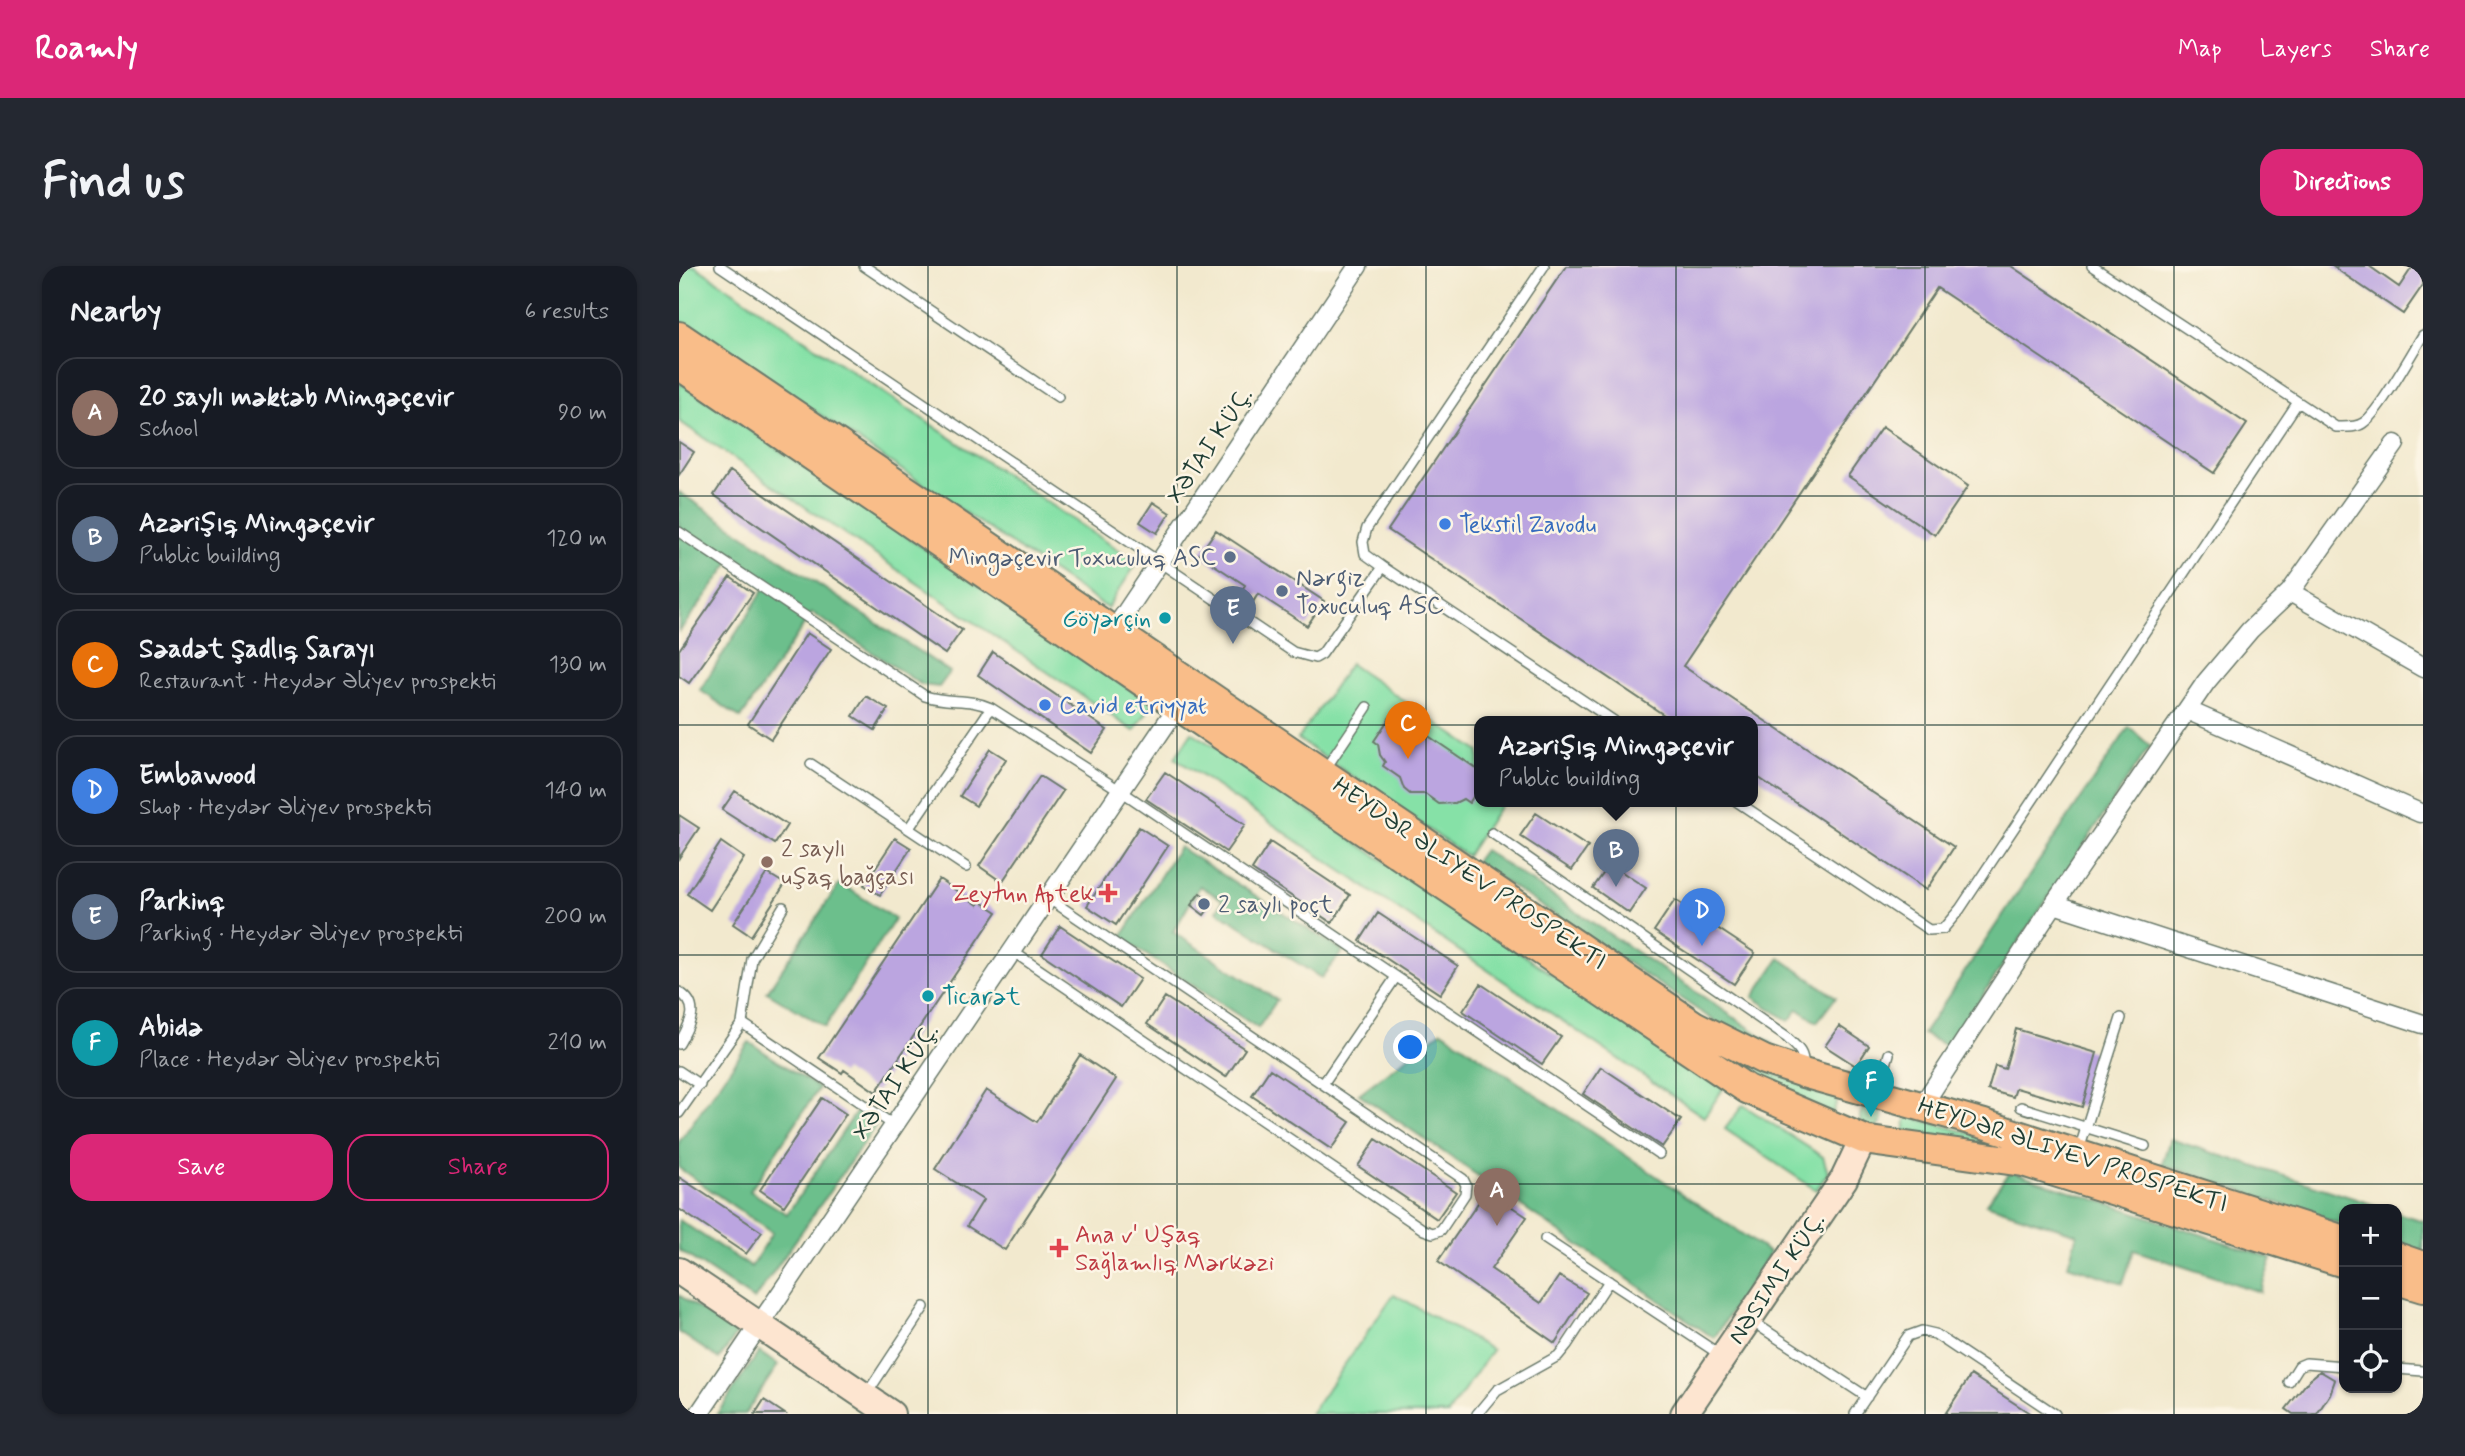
<!DOCTYPE html>
<meta charset="utf-8">
<style>
body{margin:0;font-family:Mynerve,sans-serif;background:#242831;color:#f1f3f6}
.controls{position:absolute;right:21px;bottom:21px;display:grid;overflow:hidden;border-radius:14px;box-shadow:0 2px 5px #0004}
.controls button{width:63px;height:63px;display:grid;place-items:center;padding:0;border:0;border-bottom:2px solid #363941;background:#171b24;color:#f1f3f6;font:35px sans-serif}
.you{position:absolute;left:732px;top:782px;width:24px;height:24px;margin:-18px;border:5px solid #fff;border-radius:50%;background:#1a73e8;box-shadow:0 0 0 10px #1a73e833}
.badge{display:grid;place-items:center;width:46px;height:46px;border-radius:50%;background:#db2777;color:#fff;font-size:23px;font-weight:700}
.pin{position:absolute;translate:-50% -58px;filter:drop-shadow(0 2px 4px #0008)}
.pin::after{content:'';position:absolute;top:37px;width:24px;height:21px;background:inherit;clip-path:polygon(0 0,100% 0,50% 100%)}
.popup{position:absolute;left:795px;top:450px;width:284px;height:91px;box-sizing:border-box;display:grid;place-content:center;border-radius:14px;background:#171b24;filter:drop-shadow(0 2px 5px #0005);font-size:23px;white-space:nowrap;color:#9ea1a6}
.popup b{font-size:26px;color:#f1f3f6}
.popup::after{content:'';position:absolute;left:50%;top:100%;margin-left:-14px;border:14px solid transparent;border-top-color:#171b24}
.list{margin:0;padding:0;list-style:none}
h2{display:flex;justify-content:space-between;align-items:center;height:91px;margin:0;padding:0 28px;font-size:30px}
h2 small{font-size:23px;font-weight:400;color:#9ea1a6}
.list li{display:grid;grid-template-columns:46px 1fr auto;gap:21px;align-items:center;box-sizing:border-box;height:112px;margin:0 14px 14px;padding:0 14px;border:2px solid #363941;border-radius:21px}
.list b{display:block;font-size:26px;white-space:nowrap}
.list p{margin:0;font-size:23px;white-space:nowrap;color:#9ea1a6}
.list em{font-size:23px;font-style:normal;color:#9ea1a6}
.actions{display:flex;gap:14px;padding:21px 28px}
.actions a{flex:1;padding:16px 0;border:2px solid #db2777;border-radius:21px;text-align:center;font-size:24px;color:#db2777}
.actions .main{background:#db2777;color:#fff}
.icon{flex:none;width:38px;height:38px;fill:none;stroke:currentColor;stroke-width:2;stroke-linecap:round;stroke-linejoin:round}
.map{position:relative;flex:none;width:1744px;height:1148px;overflow:hidden;border-radius:21px}
header{display:flex;align-items:center;gap:42px;box-sizing:border-box;height:98px;padding:0 35px;background:#db2777;color:#fff}
header strong{font-size:33px}
nav{display:flex;gap:38px;margin-inline-start:auto;font-size:24px}
.intro{display:flex;align-items:center;justify-content:space-between;box-sizing:border-box;height:168px;padding:0 42px}
h1{margin:0;font-size:49px}
.button{padding:18px 32px;border-radius:21px;background:#db2777;color:#fff;font-size:24px;font-weight:700}
main{display:flex;gap:42px;padding:0 42px}
aside{flex:1;background:#171b24;border-radius:21px;box-shadow:0 2px 5px #0004}
.map>svg:first-child{display:block}
.green{fill:#86e1a7;stroke:#528f6e;stroke-width:2}
.forest{fill:#6cbf8c;stroke:#467e60;stroke-width:2}
.building{fill:#bba5e0}
.lines{fill:none;stroke-linecap:round;stroke-linejoin:round}
.lane-casing{stroke:#69796a;stroke-width:12}
.street-casing{stroke:#69796a;stroke-width:21}
.secondary-casing{stroke:#69796a;stroke-width:30}
.primary-casing{stroke:#69796a;stroke-width:32}
.lane{stroke:#fff;stroke-width:9}
.street{stroke:#fff;stroke-width:18}
.secondary{stroke:#fde5d0;stroke-width:26}
.primary{stroke:#f9bd89;stroke-width:28}
.grid{fill:none;stroke:#1f3d34;stroke-width:2;stroke-opacity:0.55}
.shop-dot{fill:#3f7fe0;stroke:#fcf5e5;stroke-width:2.5}
.service-dot{fill:#5c6f8a;stroke:#fcf5e5;stroke-width:2.5}
.culture-dot{fill:#0f9aa8;stroke:#fcf5e5;stroke-width:2.5}
.education-dot{fill:#8d6e63;stroke:#fcf5e5;stroke-width:2.5}
.health-dot{fill:#e0444e;stroke:#fcf5e5;stroke-width:2.5}
.labels{text-anchor:middle;stroke-width:5;stroke-linejoin:round;paint-order:stroke}
.street-label{font-size:24px;fill:#1f3d34;stroke:#fcf5e5}
.shop-label{font-size:24px;fill:#366cbe;stroke:#fcf5e5;text-anchor:start}
.service-label{font-size:24px;fill:#4e5e75;stroke:#fcf5e5;text-anchor:start}
.culture-label{font-size:24px;fill:#0d838f;stroke:#fcf5e5;text-anchor:end}
.education-label{font-size:24px;fill:#785e54;stroke:#fcf5e5;text-anchor:start}
.health-label{font-size:24px;fill:#be3a42;stroke:#fcf5e5;text-anchor:end}
</style>
<header>
<strong>Roamly</strong>
<nav><a>Map</a><a>Layers</a><a>Share</a></nav>
</header>
<div class="intro"><h1>Find us</h1><a class="button">Directions</a></div>
<main>
<aside>
<h2>Nearby<small>6 results</small></h2>
<ul class="list">
<li><span class="badge" style="background:#8d6e63">A</span><div><b>20 saylı məktəb Mingəçevir</b><p>School</p></div><em>90 m</em></li>
<li><span class="badge" style="background:#5c6f8a">B</span><div><b>Azərişıq Mingəçevir</b><p>Public building</p></div><em>120 m</em></li>
<li><span class="badge" style="background:#e8710a">C</span><div><b>Səadət Şadlıq Sarayı</b><p>Restaurant · Heydər Əliyev prospekti</p></div><em>130 m</em></li>
<li><span class="badge" style="background:#3f7fe0">D</span><div><b>Embawood</b><p>Shop · Heydər Əliyev prospekti</p></div><em>140 m</em></li>
<li><span class="badge" style="background:#5c6f8a">E</span><div><b>Parkinq</b><p>Parking · Heydər Əliyev prospekti</p></div><em>200 m</em></li>
<li><span class="badge" style="background:#0f9aa8">F</span><div><b>Abidə</b><p>Place · Heydər Əliyev prospekti</p></div><em>210 m</em></li>
</ul>
<div class="actions"><a class="main">Save</a><a>Share</a></div>
</aside>
<div class="map">
<svg width="1744" height="1148" viewBox="0 0 1744 1148">
<rect width="100%" height="100%" fill="#fcf5e5"/>
<filter id="ink" filterUnits="userSpaceOnUse"><feTurbulence type="fractalNoise" baseFrequency=".0143" numOctaves="2"/><feDisplacementMap in="SourceGraphic" scale="14" xChannelSelector="R" yChannelSelector="G"/><feConvolveMatrix kernelMatrix="1 2 1 2 8 2 1 2 1" color-interpolation-filters="sRGB"/></filter>
<filter id="wash" filterUnits="userSpaceOnUse"><feTurbulence type="fractalNoise" baseFrequency=".00686" numOctaves="4" result="noise"/><feDisplacementMap in="SourceGraphic" scale="28" xChannelSelector="R" yChannelSelector="G"/><feGaussianBlur stdDeviation="1.57" result="paint"/><feColorMatrix in="noise" values="0 0 0 0 0 0 0 0 0 0 0 0 0 0 0 0 0 1.4 0 .05"/><feComposite in="paint" operator="in"/></filter>
<g filter="url(#wash)">
<rect width="100%" height="100%" fill="#f2e9ce"/>
<path class="green" d="M0 0H16L458 297 428 342 0 54Z
M0 116 474 438 455 465 0 155Z
M671 398 800 486V535H824L788 590 619 473Z
M513 466 1044 823 1025 851 496 492Z
M1059 796 1160 830 1153 849 1055 799Z
M1064 839 1144 891 1149 907 1137 924 1046 863Z
M1181 851a11 11 0 1 1 22 0a11 11 0 1 1-22 0Z
M1228 850 1324 876 1323 881 1225 866Z
M715 1028 813 1084 769 1148H631Z"/>
<path class="forest" d="M0 226 271 406 260 421 243 419 133 347 62 452 21 424 89 317 53 294 0 366Z
M1450 461 1471 480 1269 781 1244 768Z
M500 581 664 685 642 712 538 645 544 634 521 620 494 666 598 734 579 762 442 672Z
M805 584 1093 777 1088 782 1037 756 796 596Z
M161 617 216 653 146 761 88 726Z
M1101 692 1157 731 1138 756 1119 743 1110 755 1074 731Z
M763 765 1091 987 1035 1072 680 828Z
M70 776 140 822 71 925 108 948 178 845 197 859 75 1034 0 984V954L72 1001 93 967 0 902V876Z
M1491 873 1708 943H1665V959L1483 898Z
M1331 905 1593 992 1581 1026 1455 984 1444 1017 1389 999 1398 968 1307 938Z
M1718 947 1744 955V985L1718 977Z
M0 1029 58 1068 40 1093 0 1066Z
M80 1086 99 1099 66 1148H38Z"/>
<g id="blocks">
<path class="building" d="M887 0H1332L1568 158 1535 207 1258 22 1004 400 1275 581 1247 624 1074 508V455H994L709 264Z
M1653 0H1690L1720 21 1734 0H1744V19L1724 48Z
M1203 161 1289 220 1256 269 1169 210Z
M0 176 15 186 0 209Z
M51 205 283 364 266 388 35 229Z
M474 236 491 247 478 267 461 256Z
M537 264 645 335 628 360 579 328 574 336 561 327 566 319 520 289Z
M51 311 74 327 10 417 0 410V384Z
M128 367 152 383 92 473 69 458Z
M314 386 428 464 412 487 299 409Z
M187 430 209 443 196 464 174 450Z
M720 450 801 505V521L790 537 784 533 776 537 760 538 746 528H731L725 523 721 512 704 500 706 496 701 489 699 478 695 475 711 451 716 455Z
M311 483 327 493 297 540 281 530Z
M486 506 566 559 547 586 467 533Z
M361 510 384 525 323 616 300 600Z
M56 525 108 559 96 578 43 544Z
M857 547 909 581 893 604 841 570Z
M0 549 20 562 0 592Z
M460 561 489 580 437 659 408 640Z
M216 572 232 582 201 629 185 619Z
M42 576 65 592 31 644 8 628Z
M591 576 671 629 653 657 573 604Z
M931 598 967 622 950 647 914 622Z
M88 607 106 618 72 670 54 658Z
M260 613 299 639 301 635 318 646 197 826 165 804 163 807 140 792Z
M521 627 534 637 525 649 512 639Z
M996 634 1076 687 1055 718 975 665Z
M699 647 779 700 761 728 681 675Z
M381 660 461 713 442 741 363 688Z
M802 718 882 771 863 798 784 745Z
M486 731 566 783 547 811 468 758Z
M1160 760 1190 780 1177 800 1146 780Z
M1337 763 1418 787 1403 841 1337 822 1334 831 1309 824 1316 800 1326 803Z
M401 789 437 813 326 984 288 960 304 934 256 903 307 824 358 856Z
M922 801 1002 854 983 881 904 828Z
M591 803 671 856 652 883 573 830Z
M143 832 167 848 105 940 81 924Z
M697 873 777 926 758 953 679 900Z
M0 911 83 966 67 988 0 943Z
M808 924 848 951 812 1003 862 1037 880 1010 908 1027 876 1077 759 995Z
M1641 1105 1656 1114 1651 1128 1638 1148H1614L1607 1143 1630 1114Z
M1292 1109 1352 1148H1266Z
M85 1134 106 1148H76Z"/>
</g>
</g>
<g filter="url(#ink)">
<use href="#blocks" fill-opacity="0" stroke="#69796a" stroke-width="2"/>
<g class="lines">
<g class="lane-casing">
<path id="lane" d="M41 0 614 386 636 392 643 388 704 301 935 455
M185 0 379 131
M1413 0 1657 161C1666 161 1677 162 1684 157 1699 148 1733 87 1744 69
M0 266 246 430C271 438 289 431 312 442L442 525 980 888
M704 301 686 288 684 276 688 262 865 0
M132 498 287 601
M645 505 688 441
M1057 535 1250 664 1264 663 1281 643 1619 136
M230 562 312 442
M813 567 1107 771C1118 781 1126 786 1124 802
M333 685 745 964 754 967 762 964 786 928 787 919 784 913 369 632
M0 726C23 740 10 759 0 778
M63 757 73 693 104 641
M0 805 21 819
M644 818 717 711
M1199 826 1210 788
M1342 841 1466 880
M0 847 63 757 216 860
M1400 884 1442 752
M866 973 1043 1090
M1071 1054 1188 1131
M1718 1103 1744 1105
M1610 1116 1620 1100 1627 1097 1665 1100
M187 1129 245 1041
M798 1148 818 1124 879 1090 888 1079 930 1015
M1176 1148 1229 1070 1243 1065 1256 1068 1376 1148"/>
</g>
<g class="street-casing">
<path id="street" d="M1611 326 1744 402
M429 373 679 0
M1508 444 1741 547
M1375 638 1744 758
M1243 840 1375 638 1527 416 1571 364 1611 326 1716 178
M20 1148 499 440"/>
</g>
<g class="secondary-casing">
<path id="secondary" d="M0 1005 212 1148
M1005 1148 1165 913 1184 873"/>
</g>
<g class="primary-casing">
<path id="primary" d="M0 70 1015 759 1085 794 1124 807 1305 858 1665 974
M0 99 499 440 1068 823 1184 873
M1191 875 1344 896 1665 997
M1718 991 1744 1000
M1718 1014 1744 1022"/>
</g>
<use href="#lane" class="lane"/>
<use href="#street" class="street"/>
<use href="#secondary" class="secondary"/>
<use href="#primary" class="primary"/>
</g>
</g>
<path class="grid" d="M249 0V1148M498 0V1148M747 0V1148M997 0V1148M1246 0V1148M1495 0V1148M0 230H1744M0 459H1744M0 689H1744M0 918H1744"/>
<g class="shop-dot">
<circle cx="766" cy="258" r="7"/>
<circle cx="366" cy="439" r="7"/>
</g>
<g class="service-dot">
<circle cx="551" cy="291" r="7"/>
<circle cx="603" cy="325" r="7"/>
<circle cx="525" cy="638" r="7"/>
</g>
<g class="culture-dot">
<circle cx="486" cy="352" r="7"/>
<circle cx="249" cy="730" r="7"/>
</g>
<circle class="education-dot" cx="88" cy="596" r="7"/>
<g class="health-dot">
<path d="M425.5 616.5h7v7h7v7h-7v7h-7v-7h-7v-7h7z"/>
<path d="M376.5 971.5h7v7h7v7h-7v7h-7v-7h-7v-7h7z"/>
</g>
<g class="labels">
<g class="street-label">
<text transform="translate(530 179) rotate(-56)" y="8">XƏTAI KÜÇ.</text>
<text transform="translate(791 607) rotate(34)" y="8">HEYDƏR ƏLIYEV PROSPEKTI</text>
<text transform="translate(216 815) rotate(-56)" y="8">XƏTAI KÜÇ.</text>
<text transform="translate(1394 888) rotate(18)" y="8">HEYDƏR ƏLIYEV PROSPEKTI</text>
<text transform="translate(1097 1012) rotate(-56)" y="8">NƏSIMI KÜÇ.</text>
</g>
<g class="shop-label">
<text x="780" y="266">Tekstil Zavodu</text>
<text x="380" y="447">Cavid etriyyat</text>
</g>
<g class="service-label">
<text x="537" y="299" text-anchor="end">Mingəçevir Toxuculuq ASC</text>
<text x="617" y="319">Nərgiz<tspan x="617" dy="28">Toxuculuq ASC</tspan></text>
<text x="539" y="646">2 saylı poçt</text>
</g>
<g class="culture-label">
<text x="472" y="360">Göyərçin</text>
<text x="263" y="738" text-anchor="start">Ticarət</text>
</g>
<g class="education-label">
<text x="102" y="590">2 saylı<tspan x="102" dy="28">uşaq bağçası</tspan></text>
</g>
<g class="health-label">
<text x="415" y="635">Zeytun Aptek</text>
<text x="396" y="976" text-anchor="start">Ana v' Uşaq<tspan x="396" dy="28">Sağlamlıq Mərkəzi</tspan></text>
</g>
</g>
</svg>
<div class="controls">
<button>+</button>
<button>−</button>
<button><svg class="icon" aria-label="locate" viewBox="0 0 24 24"><circle cx="12" cy="12" r="6"/><path d="M12 2v4M12 18v4M2 12h4M18 12h4"/></svg></button>
</div>
<div class="you"></div>
<div class="pin badge" style="left:818px;top:960px;background:#8d6e63">A</div>
<div class="pin badge" style="left:937px;top:621px;background:#5c6f8a">B</div>
<div class="popup"><b>Azərişıq Mingəçevir</b>Public building</div>
<div class="pin badge" style="left:729px;top:493px;background:#e8710a">C</div>
<div class="pin badge" style="left:1023px;top:680px;background:#3f7fe0">D</div>
<div class="pin badge" style="left:554px;top:378px;background:#5c6f8a">E</div>
<div class="pin badge" style="left:1192px;top:851px;background:#0f9aa8">F</div>
</div>
</main>
